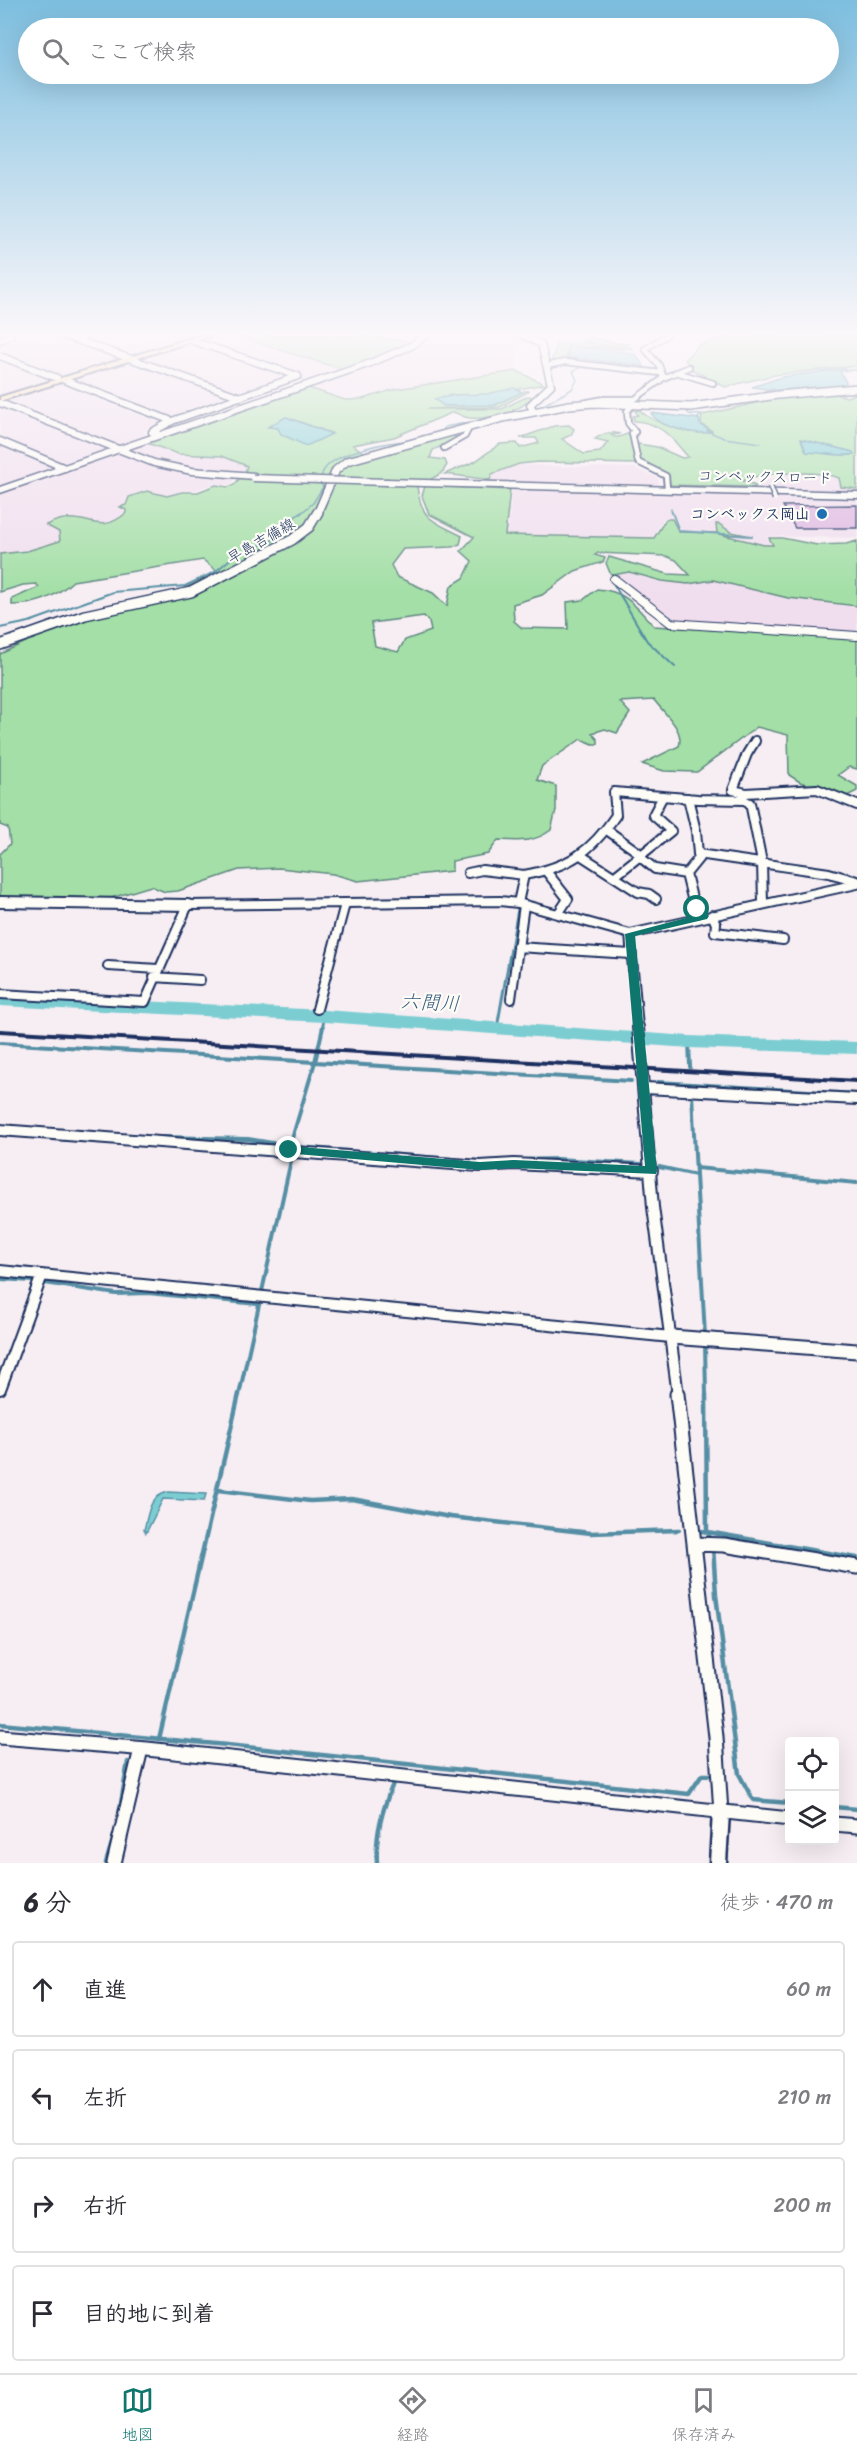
<!DOCTYPE html>
<html lang="ja">
<meta charset="utf-8">
<style>
body{margin:0;font-family:Sriracha,"Klee One",sans-serif;background:#f7f7f7;color:#2b2b33}
.controls{position:absolute;right:18px;bottom:18px;display:grid;overflow:hidden;border-radius:6px;box-shadow:0 6px 24px #0002}
.controls button{width:54px;height:54px;display:grid;place-items:center;padding:0;border:0;border-bottom:2px solid #e1e1e2;background:#fff;color:#2b2b33;font:30px sans-serif}
.stop{position:absolute;width:18px;height:18px;margin:-14px;border:4px solid #0f766e;border-radius:50%;background:#fff}
.stop.end{background:#0f766e;border-color:#fff;box-shadow:0 2px 6px #0008}
.list{margin:0;padding:0;list-style:none}
h2{display:flex;justify-content:space-between;align-items:center;height:78px;margin:0;padding:0 24px;font-size:26px}
h2 small{font-size:20px;font-weight:400;color:#7c7c81}
.list li{display:grid;grid-template-columns:39px 1fr auto;gap:18px;align-items:center;box-sizing:border-box;height:96px;margin:0 12px 12px;padding:0 12px;border:2px solid #e1e1e2;border-radius:6px}
.list b{display:block;font-size:22px;white-space:nowrap}
.list em{font-size:20px;font-style:normal;color:#7c7c81}
.icon{flex:none;width:33px;height:33px;fill:none;stroke:currentColor;stroke-width:2;stroke-linecap:round;stroke-linejoin:round}
.map{position:relative;flex:none;width:857px;height:1863px;overflow:hidden}
.search{position:absolute;background:#fff;box-shadow:0 6px 24px #0002;left:18px;right:18px;top:18px;height:66px;display:flex;align-items:center;gap:15px;box-sizing:border-box;padding:0 21px;border-radius:33px;color:#7c7c81;font-size:22px}
.sheet{height:510px;background:#fff}
nav{display:flex;justify-content:space-around;align-items:center;box-sizing:border-box;height:84px;border-top:2px solid #e1e1e2;background:#fff;font-size:16px;color:#7c7c81}
nav a{display:grid;justify-items:center;gap:3px}
nav .on{color:#0f766e}
.map>svg:first-child{display:block}
.built{fill:#f0deee}
.green{fill:#a3dfa6;stroke:#5f8782;stroke-width:1.5;fill-rule:evenodd}
.water{fill:#7ccdd2;stroke:#558ea4;stroke-width:1.5}
.lines{fill:none;stroke-linecap:round;stroke-linejoin:round}
.stream-far4{stroke:#558ea4;stroke-width:1.5}
.stream-far3{stroke:#558ea4;stroke-width:2}
.stream-far2{stroke:#558ea4;stroke-width:3}
.stream-far1{stroke:#558ea4;stroke-width:4}
.stream{stroke:#558ea4;stroke-width:4.5}
.river{fill:#7ccdd2;fill-rule:evenodd}
.building{fill:#deb8e1;stroke:#1b2f5e;stroke-width:1.5}
.minor-far3-casing{stroke:#1b2f5e;stroke-width:8}
.minor-far2-casing{stroke:#1b2f5e;stroke-width:12}
.minor-far1-casing{stroke:#1b2f5e;stroke-width:14}
.minor-casing{stroke:#1b2f5e;stroke-width:17}
.tertiary-far4-casing{stroke:#1b2f5e;stroke-width:9}
.tertiary-far3-casing{stroke:#1b2f5e;stroke-width:10}
.tertiary-far2-casing{stroke:#1b2f5e;stroke-width:14}
.tertiary-far1-casing{stroke:#1b2f5e;stroke-width:17}
.tertiary-casing{stroke:#1b2f5e;stroke-width:21}
.secondary-far1-casing{stroke:#1b2f5e;stroke-width:10}
.secondary-casing{stroke:#1b2f5e;stroke-width:12}
.primary-casing{stroke:#1b2f5e;stroke-width:4}
.minor-far3{stroke:#fdfcf7;stroke-width:4.5}
.minor-far2{stroke:#fdfcf7;stroke-width:8}
.minor-far1{stroke:#fdfcf7;stroke-width:10}
.minor{stroke:#fdfcf7;stroke-width:13}
.tertiary-far4{stroke:#fdfcf7;stroke-width:6}
.tertiary-far3{stroke:#fdfcf7;stroke-width:8}
.tertiary-far2{stroke:#fdfcf7;stroke-width:10}
.tertiary-far1{stroke:#fdfcf7;stroke-width:13}
.tertiary{stroke:#fdfcf7;stroke-width:16}
.secondary-far1{stroke:#fdfcf7;stroke-width:7}
.secondary{stroke:#fdfcf7;stroke-width:9}
.primary{fill:#f9deab;fill-rule:evenodd}
.rail{stroke:#1b2f5e;stroke-width:4}
.pedestrian-bridge-casing{stroke:#1b2f5e;stroke-width:7;stroke-linecap:butt}
.tertiary-bridge-casing{stroke:#1b2f5e;stroke-width:9;stroke-linecap:butt}
.pedestrian-bridge{stroke:#fdfcf7;stroke-width:4}
.tertiary-bridge{stroke:#fdfcf7;stroke-width:6}
.route{fill:#0f766e}
.poi-dot{fill:#1f6fb2;stroke:#fdfcf7;stroke-width:2}
.labels{text-anchor:middle;stroke-width:4.5;stroke-linejoin:round;paint-order:stroke}
.far-street-label{font-size:15px;fill:#1b2f5e;stroke:#fdfcf7}
.far-poi-label{font-size:15px;font-weight:bold;fill:#1b2f5e;stroke:#fdfcf7;text-anchor:end}
.water-label{font-size:20px;font-style:italic;fill:#385e81;stroke:#fdfcf7}
</style>
<div class="map">
<svg width="857" height="1863" viewBox="0 0 857 1863">
<rect width="100%" height="100%" fill="#f7eef3"/>
<filter id="ink" filterUnits="userSpaceOnUse"><feTurbulence type="fractalNoise" baseFrequency=".0167" numOctaves="2"/><feDisplacementMap in="SourceGraphic" scale="12" xChannelSelector="R" yChannelSelector="G"/><feConvolveMatrix kernelMatrix="1 2 1 2 8 2 1 2 1" color-interpolation-filters="sRGB"/></filter>
<g filter="url(#ink)">
<path class="built" d="M15 335H537L519 345 515 371 344 398 284 379 165 422 142 432 150 436 139 440 177 455 222 456 246 466 244 471H239L233 483 225 486 213 484 197 490 182 491 167 496 146 490 128 497 125 505 119 507 125 510V513L112 522 99 525 65 518 46 525 58 532 60 541 27 551 0 554V339L7 340Z
M519 465 635 468 658 478 659 485 756 488 760 484 758 481 766 477 775 478 790 474 831 475 840 480 841 487 857 490V538L766 536 772 545H764L718 533 681 531 672 518H664L652 538 507 534 512 490 489 489 492 474Z
M629 573 661 582 688 584 714 580 787 599 857 607V638L666 625 613 583 614 575Z"/>
<path class="green" d="M233 335H378L376 337 411 342 393 352 344 370Z
M593 335H597L592 338C601 341 617 343 628 344L625 346 634 349 585 342 595 346 625 349 568 346 566 358 576 359 572 362 551 364 557 344 582 342Z
M731 335H857V366L774 375 725 387 691 369 685 359 699 345Z
M517 371 544 384C525 388 507 392 487 394 470 396 451 392 435 399L444 406 496 405 524 391H529L500 407 427 409H502L528 396 532 397 522 406 513 410 514 412C502 415 476 421 465 417 459 415 458 412 451 413L394 437 353 445 371 457 449 435 459 438 433 450 430 458 445 460 447 465 442 473 417 487C422 522 434 521 462 536L460 544 452 547 403 549 391 565 397 577 433 593 447 606 451 586 464 578 472 561 461 551 474 537 429 514 422 496 425 486 510 490 505 535 654 538 666 519H672L679 532 717 533 716 524H719L731 532 751 536 719 534 764 545H773L769 538H782L817 545 846 544 857 541V606L788 598 713 580 688 584 662 581 629 572 613 575 610 573 606 563 609 557 668 574 690 575 676 560 666 556 598 553 595 555 605 558 603 562 575 571 542 595 513 604 514 621 522 628 568 629 567 602 583 600 597 589C627 591 635 606 654 626L857 639V769L849 767 838 775 857 786V791L845 797 800 782 789 775 788 735 757 727 697 772 664 771 642 764 679 746C685 730 663 712 654 700L620 702 630 713 617 733 605 729 592 733 598 740V744H593L581 739 542 766 537 780 556 786V810L551 830C534 843 519 841 498 840L488 854 452 861V871L358 881 333 874 279 868 239 870 178 891 165 892 151 886 101 901 0 899V854L10 844 8 828 0 825V654L26 642 32 636 62 625 174 598 183 589 218 572 203 560 73 581C56 597 35 605 12 605V599L39 587 36 584 23 585 0 592V554L27 551 60 541 59 532 46 525C51 523 59 519 65 519 91 516 100 535 126 513V510L120 507 126 505 129 497 147 491 167 496 182 492H198L216 485 228 487 234 485 245 472 247 466 222 456 178 454 147 443 309 388 345 400 362 399 396 389ZM286 417 331 433C313 437 287 447 278 428L269 426ZM424 616 429 622 431 631 405 640 398 652 375 646 371 623Z
M827 392 847 397 857 393V489L841 487 839 478C820 470 760 472 743 481L756 485 755 487 668 485V477L638 464 539 462 519 464 492 474 490 480 445 474 474 462 500 444 517 443 520 448 539 443 536 438H520L554 426 569 425 574 429 571 435 562 439 584 454 600 452 608 442 595 439C604 433 610 431 620 434L611 435C617 440 622 435 628 434L632 443 657 447 682 458 688 457C673 439 661 422 634 421L633 416 638 415 635 411 639 410C654 423 693 438 712 431L701 424 702 415 792 395Z"/>
<path class="water" d="M569 346 625 352 636 355 644 366 567 357Z
M843 369 849 370 840 371 846 382 845 387 774 390 752 387 782 377Z
M514 388 522 392 495 405 444 406 435 399 457 395 487 394Z
M651 413 699 419 700 424 711 432C696 435 658 427 651 413Z
M286 417 332 434 306 446 281 434 278 428 268 427Z
M801 439 853 452 854 454C847 458 818 452 806 452Z
M168 1492 206 1494 204 1501 163 1499 146 1533 144 1530C149 1512 148 1497 168 1492Z"/>
<g class="lines">
<path class="stream-far4" d="M847 370H857
M756 395 773 389
M540 407 572 389 577 380 573 371 580 368
M686 409 689 414 701 415 697 419
M707 431 724 438 761 443
M442 433 445 427 486 419
M671 509 672 514
M300 514 313 503 323 487 321 484C321 479 321 474 324 470 335 452 390 441 410 441"/>
<path class="stream-far3" d="M672 512 679 531 752 536
M613 583 647 641 675 667
M0 628 29 622 113 592 185 586 215 572 235 555 286 535 287 522 302 512"/>
<path class="stream-far2" d="M322 1028 325 1016
M497 1028 518 909"/>
<path class="stream-far1" d="M497 1030 498 1027
M689 1042 690 1067
M0 1043 631 1081
M658 1082 857 1094
M163 1137 248 1139 298 1147 479 1161 557 1159 641 1164
M659 1167 696 1175 692 1093
M696 1168 857 1183
M696 1175 705 1335
M0 1279 32 1281 116 1294 148 1293 257 1304
M705 1344 706 1395
M239 1395 292 1156 290 1145 315 1062 323 1027"/>
<path class="stream" d="M706 1394 707 1530 711 1541
M218 1490 310 1501 352 1499 450 1517 591 1533 679 1530
M702 1531 857 1558
M713 1547 716 1595 739 1774 753 1800 790 1803
M0 1724 227 1745 689 1794 702 1775H709
M159 1739 239 1394
M834 1807 857 1809
M119 1815 128 1762
M106 1863 114 1836
M377 1863C375 1833 383 1808 394 1781"/>
<path class="river" d="M0 994 325 1010 689 1036 857 1042V1054L689 1048 325 1022 0 1006Z"/>
</g>
<path class="building" d="M857 505V528H795L783 506Z"/>
<g class="lines">
<g class="minor-far3-casing">
<path id="minor-far3" d="M74 339 88 335
M546 366 565 362 661 373
M676 372 713 383
M661 379 689 367
M588 402 604 399H635L661 380 663 376 659 365 645 349 667 335
M632 406 627 411 628 423 635 432 632 433 638 462 666 476 667 488
M444 448 465 436 469 428"/>
</g>
<g class="minor-far2-casing">
<path id="minor-far2" d="M755 741 747 754 733 790 746 793 817 789 857 805
M688 798 696 831 698 854 829 873 857 881
M607 830 642 855
M582 856 638 892 649 894 656 899
M640 857 655 869 686 874 699 858 698 854
M546 871 568 899 558 914
M468 873 482 870 524 875
M686 874 693 902 704 917
M615 876 671 831 653 815 663 796
M518 903 524 875C569 867 591 852 616 815L614 792 698 799 744 800 750 803 762 862 763 903
M712 915 716 924 715 932 783 940
M630 934 638 1028
M517 947 631 954
M108 966 158 969
M154 977 200 980
M0 994 145 1002 188 905 500 901 518 903 630 934 857 884
M511 999 524 905
M317 1009 345 904"/>
</g>
<g class="minor-far1-casing">
<path id="minor-far1" d="M638 1027 653 1207 678 1395
M645 1088 857 1099
M0 1130 480 1166 514 1164 652 1171
M0 1271 671 1337
M0 1389 42 1275"/>
</g>
<g class="minor-casing">
<path id="minor" d="M677 1394 716 1737 721 1812
M694 1544 724 1545 857 1567
M0 1737 147 1749 790 1819
M834 1824 857 1826
M114 1863 141 1749"/>
</g>
<g class="tertiary-far4-casing">
<path id="tertiary-far4" d="M62 335 241 397
M523 335 541 344 551 385 530 405 534 411
M0 340 11 335
M0 356 57 378
M64 380 172 421
M0 403 154 463 192 471 254 476
M160 435 152 432 172 421 298 376 193 341
M0 441 65 468
M387 482 857 495
M0 490 368 364 411 346 426 335"/>
</g>
<g class="tertiary-far3-casing">
<path id="tertiary-far3" d="M614 579 671 623 857 636"/>
</g>
<g class="tertiary-far2-casing">
<path id="tertiary-far2" d="M0 902 188 905"/>
</g>
<g class="tertiary-far1-casing">
<path id="tertiary-far1" d="M671 1337 857 1351"/>
</g>
<g class="tertiary-casing">
<path id="tertiary" d="M718 1863 721 1812"/>
</g>
<g class="secondary-far1-casing">
<path id="secondary-far1" d="M317 514 336 470 347 461 503 418 569 405 594 403 691 407 778 395 857 388"/>
</g>
<g class="secondary-casing">
<path id="secondary" d="M0 645 85 615 191 592 292 540 309 527 318 512"/>
</g>
<g class="primary-casing">
<path id="primary" d="M201 335H212L0 401V397Z"/>
</g>
<use href="#minor-far3" class="minor-far3"/>
<use href="#minor-far2" class="minor-far2"/>
<use href="#minor-far1" class="minor-far1"/>
<use href="#minor" class="minor"/>
<use href="#tertiary-far4" class="tertiary-far4"/>
<use href="#tertiary-far3" class="tertiary-far3"/>
<use href="#tertiary-far2" class="tertiary-far2"/>
<use href="#tertiary-far1" class="tertiary-far1"/>
<use href="#tertiary" class="tertiary"/>
<use href="#secondary-far1" class="secondary-far1"/>
<use href="#secondary" class="secondary"/>
<use href="#primary" class="primary"/>
<path class="rail" d="M0 1031 857 1081"/>
<g class="pedestrian-bridge-casing">
<path id="pedestrian-bridge" d="M770 486 775 499"/>
</g>
<g class="tertiary-bridge-casing">
<path id="tertiary-bridge" d="M253 478 387 482"/>
</g>
<use href="#pedestrian-bridge" class="pedestrian-bridge"/>
<use href="#tertiary-bridge" class="tertiary-bridge"/>
</g>
</g>
<linearGradient id="sky" x2="0" y2="1"><stop stop-color="#7dbedf"/><stop offset="0.56" stop-color="#fbf7fa"/><stop offset="1" stop-color="#fbf7fa" stop-opacity="0"/></linearGradient>
<rect width="857" height="596" fill="url(#sky)"/>
<path class="route" d="M694 907H701L709 916 707 919 635 936 657 1171 656 1174 514 1168 480 1170 285 1153V1148L289 1146 480 1162 514 1160 645 1166 625 934 697 915 692 909Z"/>
<circle class="poi-dot" cx="822" cy="514" r="6"/>
<g class="labels">
<g class="far-street-label">
<text transform="translate(765 477) rotate(1)" y="5">コンベックスロード</text>
<text transform="translate(261 541) rotate(-30)" y="5">早島吉備線</text>
</g>
<g class="far-poi-label">
<text x="810" y="519">コンベックス岡山</text>
</g>
<g class="water-label">
<text transform="translate(430 1002) rotate(3)" y="7">六間川</text>
</g>
</g>
</svg>
<div class="controls">
<button><svg class="icon" aria-label="locate" viewBox="0 0 24 24"><circle cx="12" cy="12" r="6"/><path d="M12 2v4M12 18v4M2 12h4M18 12h4"/></svg></button>
<button><svg class="icon" aria-label="layers" viewBox="0 0 24 24"><path d="M12 4l9 5-9 5-9-5zM3 14l9 5 9-5"/></svg></button>
</div>
<div class="stop" style="left:697px;top:909px"></div>
<div class="stop end" style="left:289px;top:1150px"></div>
<div class="search"><svg class="icon" aria-label="search" viewBox="0 0 24 24"><circle cx="10" cy="10" r="6"/><path d="M15 15l6 6"/></svg>ここで検索</div>
</div>
<section class="sheet">
<h2>6 分<small>徒歩 · 470 m</small></h2>
<ul class="list">
<li><svg class="icon" aria-label="ahead" viewBox="0 0 24 24"><path d="M12 20V5M6 11l6-6 6 6"/></svg><div><b>直進</b></div><em>60 m</em></li>
<li><svg class="icon" aria-label="left" viewBox="0 0 24 24"><path d="M17 20v-9H6M10 6l-5 5 5 5"/></svg><div><b>左折</b></div><em>210 m</em></li>
<li><svg class="icon" aria-label="right" viewBox="0 0 24 24"><path d="M7 20v-9h11M14 6l5 5-5 5"/></svg><div><b>右折</b></div><em>200 m</em></li>
<li><svg class="icon" aria-label="arrive" viewBox="0 0 24 24"><path d="M6 21V4h12l-3 4 3 4H6"/></svg><div><b>目的地に到着</b></div></li>
</ul>
</section>
<nav>
<a class="on"><svg class="icon" aria-label="map" viewBox="0 0 24 24"><path d="M3 6l6-2 6 2 6-2v14l-6 2-6-2-6 2zM9 4v14M15 6v14"/></svg>地図</a>
<a><svg class="icon" aria-label="directions" viewBox="0 0 24 24"><path d="M12 3l9 9-9 9-9-9zM9 14v-3h6M13 9l2 2-2 2"/></svg>経路</a>
<a><svg class="icon" aria-label="saved" viewBox="0 0 24 24"><path d="M7 4h10v16l-5-4-5 4z"/></svg>保存済み</a>
</nav>
